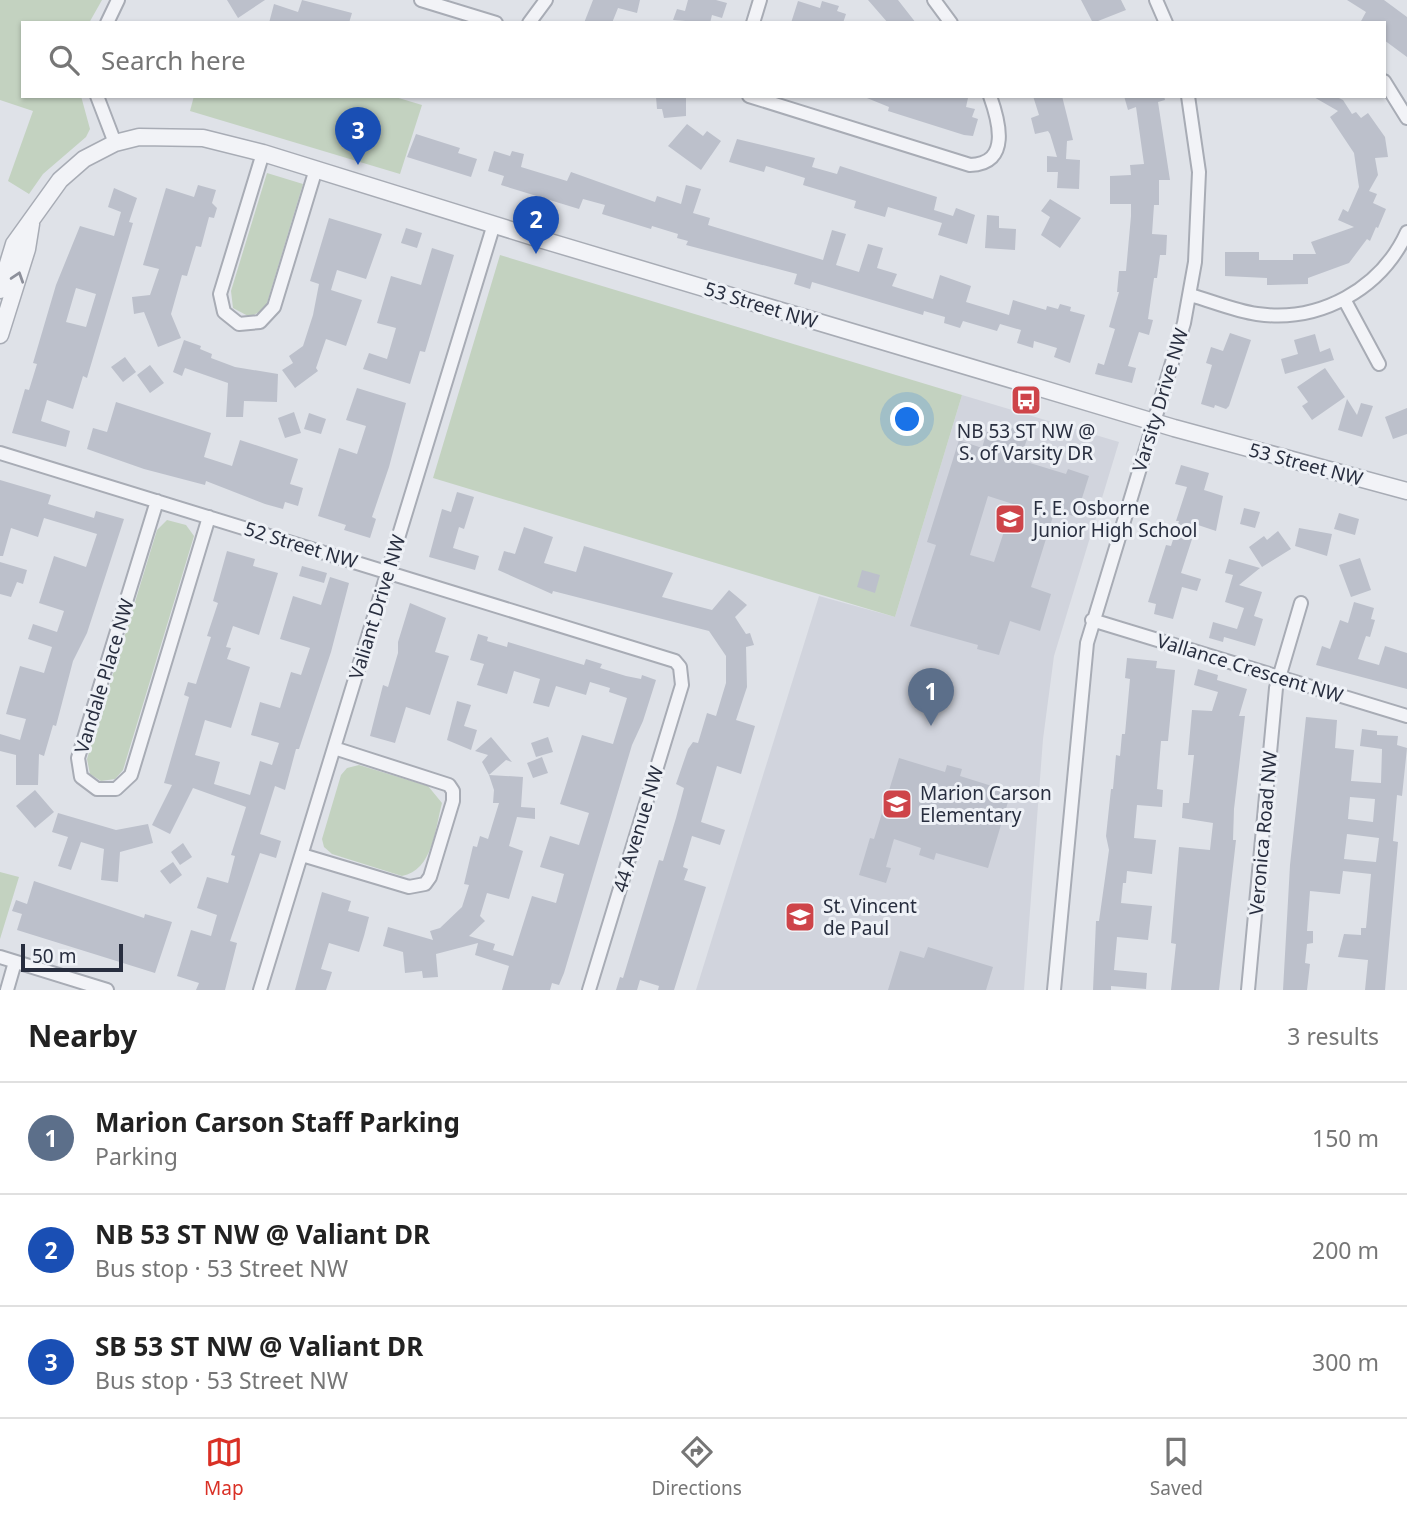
<!DOCTYPE html>
<meta charset="utf-8">
<style>
body{margin:0;font-family:"Noto Sans",sans-serif;background:#f6f6f6;color:#222}
.scale{position:absolute;left:21px;bottom:18px;width:102px;box-sizing:border-box;padding-left:7px;border:4px solid #282e3f;border-top:0;font-size:19px;line-height:24px;white-space:nowrap;color:#282e3f;-webkit-text-stroke:5px #eef1f6;paint-order:stroke}
.you{position:absolute;left:908px;top:420px;width:24px;height:24px;margin:-18px;border:5px solid #fff;border-radius:50%;background:#1a73e8;box-shadow:0 0 0 10px #1a73e833}
.badge{display:grid;place-items:center;width:46px;height:46px;border-radius:50%;background:#d93025;color:#fff;font-size:23px;font-weight:700}
.pin{position:absolute;translate:-50% -58px;filter:drop-shadow(0 2px 4px #0008)}
.pin::after{content:'';position:absolute;top:37px;width:24px;height:21px;background:inherit;clip-path:polygon(0 0,100% 0,50% 100%)}
.list{margin:0;padding:0;list-style:none}
h2{display:flex;justify-content:space-between;align-items:center;height:91px;margin:0;padding:0 28px;font-size:30px}
h2 small{font-size:23px;font-weight:400;color:#767676}
.list li{display:grid;grid-template-columns:46px 1fr auto;gap:21px;align-items:center;box-sizing:border-box;height:112px;padding:0 28px;border-top:2px solid #e0e0e0}
.list b{display:block;font-size:26px;white-space:nowrap}
.list p{margin:0;font-size:23px;white-space:nowrap;color:#767676}
.list em{font-size:23px;font-style:normal;color:#767676}
.icon{flex:none;width:38px;height:38px;fill:none;stroke:currentColor;stroke-width:2;stroke-linecap:round;stroke-linejoin:round}
.map{position:relative;flex:none;width:1407px;height:990px;overflow:hidden}
.search{position:absolute;background:#fff;box-shadow:0 2px 5px #0004;left:21px;right:21px;top:21px;height:77px;display:flex;align-items:center;gap:18px;box-sizing:border-box;padding:0 24px;border-radius:0px;color:#767676;font-size:26px}
.sheet{height:427px;background:#fff}
nav{display:flex;justify-content:space-around;align-items:center;box-sizing:border-box;height:98px;border-top:2px solid #e0e0e0;background:#fff;font-size:19px;color:#767676}
nav a{display:grid;justify-items:center;gap:4px}
nav .on{color:#d93025}
.map>svg:first-child{display:block}
.built{fill:#d1d4dd}
.green{fill:#c3d2c0}
.building{fill:#bcc0cb;fill-rule:evenodd}
.lines{fill:none;stroke-linecap:round;stroke-linejoin:round}
.minor-casing{stroke:#a8acb5;stroke-width:16}
.tertiary-casing{stroke:#a8acb5;stroke-width:19}
.minor{stroke:#f2f3f7;stroke-width:12}
.tertiary{stroke:#f2f3f7;stroke-width:16}
.oneway{stroke:#8d909b}
.labels{text-anchor:middle;stroke-width:6;stroke-linejoin:round;paint-order:stroke}
.street-label{font-size:19px;fill:#282e3f;stroke:#eef1f6}
.poi-label{font-size:19px;fill:#282e3f;stroke:#eef1f6;text-anchor:start}
</style>
<div class="map">
<svg width="1407" height="990" viewBox="0 0 1407 990">
<rect width="100%" height="100%" fill="#dfe2e8"/>
<path class="built" d="M962 395 1119 442 1054 656 1043 739 1024 990H696L819 596 895 617Z"/>
<path class="green" d="M0 0H102L89 23H23V96H81L90 129 86 137 43 174 29 194 8 181 33 111 0 100Z
M194 96H392L422 105 400 174 190 111Z
M267 173 303 184 267 303 263 310 250 317 233 308 231 291Z
M500 255 962 395 895 617 433 478Z
M167 520 186 525 194 536 123 770 115 779 101 781 90 774 87 759 157 530Z
M359 765 428 786 442 803C435 829 433 870 402 876L332 854 324 847 322 839 341 775 347 768Z
M0 872 19 877 0 939Z"/>
<path class="building" d="M227 0H265L238 18Z
M302 0 352 13 349 23H269L274 4 298 12Z
M593 0H640L637 13 618 8 612 23H584Z
M688 0H716L727 3 722 18 712 15 710 23 673 20 677 9 685 11Z
M868 0H898L916 23H888Z
M1081 0H1121L1126 10 1093 23Z
M1347 0H1384L1407 17V57L1384 40V23H1360L1366 12Z
M798 1 820 8 822 1 839 6 837 11 846 14 843 23H791Z
M686 96V116L664 118 662 109H657L656 97Z
M862 96H962L968 98 966 107 975 109 972 117 978 119 973 136 964 135 888 111 889 107Z
M1033 96H1062L1073 140 1067 141 1066 159 1080 160 1079 189 1057 188 1058 172H1047V156L1057 157 1050 134 1048 131 1035 134 1031 118 1039 115Z
M1124 96H1164L1165 100 1158 102 1170 180H1159V205H1154L1152 234 1167 235 1166 255H1160L1157 278H1154L1148 319 1153 320 1149 335 1139 332 1128 366 1136 368 1132 383 1095 374 1098 363 1104 365 1115 329 1109 327 1119 292H1117L1119 271H1126L1131 216V204H1110V176L1131 175 1130 165 1144 164 1136 107 1128 110Z
M1312 96H1335L1343 100 1352 114 1356 112 1361 118 1368 113 1385 137 1388 157 1375 158 1378 175 1369 191 1377 194 1373 203 1386 209 1378 228 1376 227 1370 241 1367 239 1349 263 1308 278V284L1267 285V278L1225 276V252H1259V260H1293V254H1316L1311 242 1354 227 1338 220 1343 209 1348 212 1359 187 1354 153 1330 117 1338 111Z
M687 124 703 136 707 131 721 141 701 170 668 146Z
M416 134 460 148 458 153 477 159 471 177 407 157Z
M737 139 815 158 812 167 837 174 840 166 937 197 934 210 953 216 956 208 975 215 967 244 938 235 942 223 888 207 885 217 854 208 856 201 803 185 805 178 766 166 764 172 729 162Z
M494 151 510 156 512 151 524 154 521 167 567 181 571 172 655 202 657 196 681 204 686 185 701 189 693 213 710 218 708 225 823 260 832 230 846 234 836 265 859 272 868 244 883 248 877 268 897 274 892 286 933 299 940 275 971 286 966 302 1009 315 1013 300 1046 310 1047 306 1058 309 1060 304 1071 307 1070 311 1085 315 1070 363 1054 357 1057 348 1034 341 1033 348 1017 343 1021 330 1000 324 997 331 963 321 960 328 944 323 945 317 924 311 923 315 812 282 810 289 794 284 797 274 686 245 688 241 677 238 678 234 652 226 651 229 602 214 605 205 583 199 579 209 501 185 504 176 488 171Z
M198 185 216 190 212 203 217 208 214 218 209 217 201 247 196 246 187 276 182 275 171 314 181 338 158 347 144 312 134 314 132 297 150 295 159 269 143 265 166 188 194 197Z
M114 188 137 198 129 222 133 223 87 378 83 376 73 409 47 400 41 421 70 431 66 447 12 433 25 389 29 390 37 364 33 363 56 285 80 226 114 236 121 212 108 207ZM76 288 96 294 86 327 66 322Z
M1050 199 1081 218 1060 248 1041 235 1050 217 1041 211Z
M987 215 999 216V228L1016 229 1015 250 985 248Z
M329 218 382 234 366 279 337 270 331 290 362 300 346 346 326 339 316 368 318 371 295 388 282 370 293 363 289 356 303 346 313 315 319 284 310 281Z
M406 228 422 233 417 248 401 243Z
M432 248 454 255 425 352 420 351 410 384 363 369 369 353 387 359 396 328 377 323 391 276 421 285Z
M1230 333 1251 340 1229 406 1226 409 1215 405 1214 408 1201 404 1212 365 1206 363 1211 347 1223 351Z
M1315 334 1320 352 1330 348 1334 360 1285 374 1281 359 1298 354 1294 340Z
M184 340 201 346 200 349 212 354 211 358 235 367 278 374 277 402 244 401 243 417H226L228 383 185 368 182 376 173 372Z
M125 357 136 372 123 382 111 367Z
M150 365 164 383 150 393 137 375Z
M1325 368 1345 397 1312 420 1302 406 1308 402 1297 387Z
M357 388 406 403 389 467 372 517 376 519 370 538 344 530 346 525 318 516 339 448 357 454 366 426 346 420Z
M1347 399 1357 415 1361 403 1373 406 1362 437 1338 430Z
M116 402 211 433 204 457 232 466 240 440 298 459 290 484 303 488 298 506 285 502 283 509 265 504 206 481 205 485 144 469 87 449 93 428 107 432Z
M1407 408V434L1393 439 1385 417Z
M294 412 301 433 285 438 278 418Z
M309 413 326 419 321 434 304 429Z
M990 421 1029 433 1020 460 1066 474 1068 469 1089 476 1076 517 1055 510 1031 587 1051 594 1040 631 1010 621 999 655 977 649 978 645 910 626 936 545 927 542 959 440 982 448ZM988 496 1013 504 994 562 970 555Z
M1181 465 1209 473 1204 490 1223 496 1216 531 1198 525 1192 539 1181 573 1201 579 1197 591 1182 587 1173 619 1154 614 1156 604 1148 602 1166 545 1171 546 1179 521H1176L1187 487 1175 484Z
M0 480 51 495 48 504 94 518 96 511 124 519 87 633 73 661 56 726 53 725 44 756 39 754 38 785H16V755L0 751V734L20 740 26 719 6 714 20 666 44 673 52 647 28 639 33 624 57 632 64 611 39 603 54 556 86 567 97 534 44 518 38 537 11 528 3 556H0Z
M457 492 474 497 464 529 459 527 453 548 479 556 475 570 429 557 442 509 451 512Z
M1244 508 1260 512 1255 528 1240 524Z
M1339 513 1359 519 1355 535 1334 529Z
M524 527 553 537 544 563 576 572 584 546 673 573 662 597 712 610 729 590 747 605 735 617 746 634 750 633 754 645 746 647 747 687 736 720 755 726 741 774 717 766 701 822 725 830 720 845 692 836 683 867 688 869 684 880 706 887 674 990H658L659 986 640 980 637 990H616L620 977 623 978 659 860 663 861 676 818 684 788 676 784 688 749 693 742 698 743 707 713 716 716 726 683V656L709 631 553 591 552 594 498 570 504 551 515 554Z
M1299 528 1332 534 1327 556 1295 546Z
M1278 531 1291 549 1262 567 1249 547 1264 536 1267 540Z
M227 551 255 559 253 566 278 573 259 635 233 626 226 647 231 648 227 659 250 667 231 728 205 720 195 755 220 762 214 784 250 795 260 761 272 765 279 743 251 735 260 702 280 708 291 672 301 675 310 648 280 639 293 596 321 605 330 577 349 583 331 652 299 749H296L285 790 275 786 260 834 281 841 276 858 260 853 230 941 237 943 225 990H196L199 983 177 976 191 930 211 936 217 915 197 908 207 877 228 883 235 856 231 855 246 807 193 788 170 834 152 825 172 785 164 783 189 697 184 695 188 682 196 684 211 637 207 636 218 603 213 601Z
M1360 558 1371 590 1351 597 1339 565Z
M1229 559 1260 568 1239 585 1262 592 1254 616 1263 619 1255 646 1224 637 1223 642 1209 638 1213 622 1237 629 1244 608 1225 602 1233 575 1225 573Z
M0 562 27 570 23 584 17 582 11 597 0 594Z
M302 566 327 573 324 583 299 576Z
M862 570 880 575 875 593 857 587Z
M1354 602 1374 608 1371 619 1375 620 1370 637 1366 636 1358 659 1379 665 1385 646 1407 653V689L1316 665 1322 646 1330 649 1340 620 1348 623Z
M410 603 446 618 435 652 449 656 430 715 406 707 395 743 370 736 383 685 388 687 398 653V642Z
M478 634 488 637 487 641 507 647 508 642 584 665 586 659 602 664 600 668 626 676 641 679 642 675 656 680 643 721 632 745 564 973 559 985 552 983 550 990H502L509 966 475 955 478 943 436 954 438 977 423 978 422 971 405 973 403 952 383 946 388 927 433 940 430 931 440 928 462 907 469 885 464 884 473 846 477 847 480 836 488 839 499 803H493L494 790 489 775 523 777 521 807 535 808V819L517 817 509 846 523 851 509 899 487 893 480 916 485 921 469 936 495 944 493 950 513 956 532 896 556 903 564 874 540 867 550 836 579 845 589 813 560 804 582 735 613 744 627 698 609 692 610 688 590 682 586 695 556 686 549 707 533 703 540 679 514 671 507 694 477 685 484 664 470 660Z
M1127 658 1157 661 1156 668 1175 670 1168 741H1161L1157 789 1163 790 1162 807 1137 805 1134 838 1156 840 1152 874 1127 871 1126 883H1123L1121 903 1152 906 1148 940 1117 937 1114 970 1147 973 1146 989 1111 986V990H1093L1096 921H1099L1109 850 1106 836 1111 789H1113L1116 755 1120 756 1122 734H1125L1130 679 1125 678Z
M1198 669 1218 675 1217 680 1247 689 1239 716H1245L1234 809 1233 840H1236L1219 990H1171L1176 944 1171 943 1179 847 1210 850 1213 823 1182 818 1183 803H1189L1194 755H1188L1192 710 1212 711 1218 692 1194 685Z
M457 701 471 705 464 726 477 730 471 750 447 740Z
M1306 717 1337 720 1335 748 1354 750 1351 781 1381 783 1382 749 1360 746 1362 729 1377 731V735L1398 736 1397 745 1407 748 1402 796 1397 795 1393 841 1398 842 1385 990H1365L1368 960 1338 957 1344 934 1361 935V928H1366L1371 874 1343 871 1340 894 1310 891 1307 931H1313V943L1307 944 1305 963 1310 964 1307 990H1283L1290 865ZM1350 797 1375 799 1373 822 1348 819ZM1347 834 1379 838 1376 862 1344 859Z
M491 737 512 762 506 760 489 775 482 762 488 755 475 751Z
M548 737 553 752 536 757 531 743Z
M542 757 548 773 533 778 527 763Z
M899 758 945 772 947 765 962 769 960 776 1011 792 988 868 936 853 934 860 919 855 921 848 894 839 886 867 891 868 886 883 859 875 870 838 874 839Z
M35 790 54 812 35 828 16 806Z
M58 813 116 830 148 824 153 843 120 852 118 882 101 880 104 849 81 842 71 870 58 866 68 837 52 832Z
M183 843 192 857 180 865 171 852Z
M173 862 182 875 170 884 160 871Z
M34 881 144 918 145 914 172 922 155 973 17 930 22 914 12 911 16 900 27 904Z
M322 892 351 901 348 911 369 917 364 936 359 952 329 943 321 969 332 972 326 990H295Z
M928 947 993 967 986 990H888L900 951 924 958Z"/>
<g class="lines">
<g class="minor-casing">
<path id="minor" d="M421 0 496 23
M934 0 951 23
M1156 0 1166 23
M107 23 118 0
M529 23 546 0
M753 23 760 0
M1384 81 1407 118
M97 96 115 143
M749 96 970 165C1011 164 999 121 990 96
M263 153 220 294 224 312 239 324 260 322 274 307 316 169
M1190 295C1212 301 1235 311 1257 314 1320 323 1381 289 1407 232
M1344 299 1379 364
M0 453 675 661 680 667 682 685 589 990
M157 501 78 758 81 777 97 789H116L131 775 209 517
M1092 620 1407 716
M302 855 409 887 425 884 430 877 453 801V791L449 785 334 748
M0 957 107 990
M7 990 15 962
M260 990 494 224
M1054 990 1087 643 1184 323 1195 262 1199 172 1188 96
M1248 990 1276 688 1301 603"/>
</g>
<g class="tertiary-casing">
<path id="tertiary" d="M0 290 14 244 60 180 84 159 115 143 139 137 203 138 263 153 543 240 1174 428 1407 491
M0 335 27 249 31 224"/>
</g>
<use href="#minor" class="minor"/>
<use href="#tertiary" class="tertiary"/>
</g>
<defs><path id="oneway-chevron" d="M-2-3.5L2.5 0L-2 3.5" fill="none" stroke-width="1.6" stroke-linecap="round" stroke-linejoin="round" transform="scale(1.75)"/></defs>
<use class="oneway" href="#oneway-chevron" transform="translate(18 277) rotate(-72)"/>
<defs>
<g id="bus-square" transform="scale(1.575)"><rect x="-9" y="-9" width="18" height="18" rx="4" fill="#ce4449" stroke="#eef1f6"/><path d="M-5-6H5V4H4V6H2V4H-2V6H-4V4H-5ZM-3.5-4V0h7V-4ZM-3.5 1.2v1.5H-2V1.2ZM2 1.2v1.5H3.5V1.2Z" fill="#fff"/></g>
<g id="school-square" transform="scale(1.575)"><rect x="-9" y="-9" width="18" height="18" rx="4" fill="#ce4449" stroke="#eef1f6"/><path d="M0-5L7-2L0 1L-7-2ZM-4 1L0 2.5L4 1V4Q0 6-4 4Z" fill="#fff"/></g>
</defs>
<g fill-rule="evenodd">
<use href="#bus-square" x="1026" y="400"/>
<use href="#school-square" x="1010" y="519"/>
<use href="#school-square" x="897" y="804"/>
<use href="#school-square" x="800" y="917"/>
</g>
<g class="labels">
<g class="street-label">
<text transform="translate(761 305) rotate(17)" y="7">53 Street NW</text>
<text transform="translate(1160 400) rotate(-73)" y="7">Varsity Drive NW</text>
<text transform="translate(1306 464) rotate(15)" y="7">53 Street NW</text>
<text transform="translate(301 545) rotate(17)" y="7">52 Street NW</text>
<text transform="translate(377 607) rotate(-73)" y="7">Valiant Drive NW</text>
<text transform="translate(1250 668) rotate(17)" y="7">Vallance Crescent NW</text>
<text transform="translate(104 676) rotate(-73)" y="7">Vandale Place NW</text>
<text transform="translate(638 829) rotate(-73)" y="7">44 Avenue NW</text>
<text transform="translate(1263 833) rotate(-85)" y="7">Veronica Road NW</text>
</g>
<g class="poi-label">
<text x="1026" y="438" text-anchor="middle">NB 53 ST NW @<tspan x="1026" dy="22">S. of Varsity DR</tspan></text>
<text x="1033" y="515">F. E. Osborne<tspan x="1033" dy="22">Junior High School</tspan></text>
<text x="920" y="800">Marion Carson<tspan x="920" dy="22">Elementary</tspan></text>
<text x="823" y="913">St. Vincent<tspan x="823" dy="22">de Paul</tspan></text>
</g>
</g>
</svg>
<div class="scale">50 m</div>
<div class="you"></div>
<div class="pin badge" style="left:931px;top:726px;background:#5c6f8a">1</div>
<div class="pin badge" style="left:536px;top:254px;background:#1a4fb4">2</div>
<div class="pin badge" style="left:358px;top:165px;background:#1a4fb4">3</div>
<div class="search"><svg class="icon" aria-label="search" viewBox="0 0 24 24"><circle cx="10" cy="10" r="6"/><path d="M15 15l6 6"/></svg>Search here</div>
</div>
<section class="sheet">
<h2>Nearby<small>3 results</small></h2>
<ul class="list">
<li><span class="badge" style="background:#5c6f8a">1</span><div><b>Marion Carson Staff Parking</b><p>Parking</p></div><em>150 m</em></li>
<li><span class="badge" style="background:#1a4fb4">2</span><div><b>NB 53 ST NW @ Valiant DR</b><p>Bus stop · 53 Street NW</p></div><em>200 m</em></li>
<li><span class="badge" style="background:#1a4fb4">3</span><div><b>SB 53 ST NW @ Valiant DR</b><p>Bus stop · 53 Street NW</p></div><em>300 m</em></li>
</ul>
</section>
<nav>
<a class="on"><svg class="icon" aria-label="map" viewBox="0 0 24 24"><path d="M3 6l6-2 6 2 6-2v14l-6 2-6-2-6 2zM9 4v14M15 6v14"/></svg>Map</a>
<a><svg class="icon" aria-label="directions" viewBox="0 0 24 24"><path d="M12 3l9 9-9 9-9-9zM9 14v-3h6M13 9l2 2-2 2"/></svg>Directions</a>
<a><svg class="icon" aria-label="saved" viewBox="0 0 24 24"><path d="M7 4h10v16l-5-4-5 4z"/></svg>Saved</a>
</nav>
